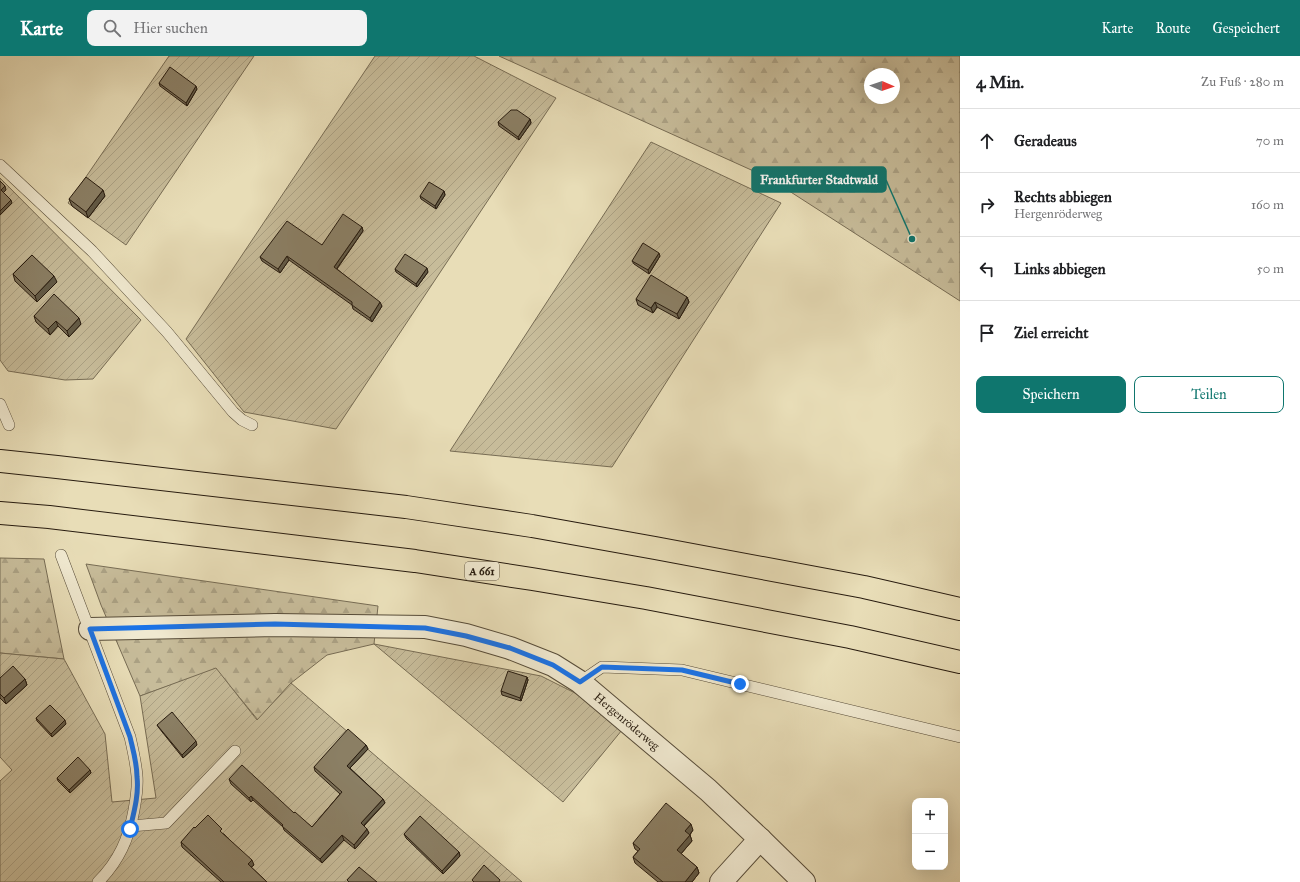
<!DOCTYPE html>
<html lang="de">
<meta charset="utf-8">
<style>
body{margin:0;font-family:"IM FELL Great Primer",serif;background:#f2f2f2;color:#202124}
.controls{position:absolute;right:12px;bottom:12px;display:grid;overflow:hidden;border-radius:8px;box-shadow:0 4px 16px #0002}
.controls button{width:36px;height:36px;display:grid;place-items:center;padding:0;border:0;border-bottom:1px solid #e0e0e0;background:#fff;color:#202124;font:20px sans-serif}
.compass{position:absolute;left:864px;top:12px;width:36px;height:36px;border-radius:50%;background:#fff;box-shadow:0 4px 16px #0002;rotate:92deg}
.stop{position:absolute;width:12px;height:12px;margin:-9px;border:3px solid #1a73e8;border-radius:50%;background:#fff}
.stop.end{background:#1a73e8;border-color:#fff;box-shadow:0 1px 4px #0008}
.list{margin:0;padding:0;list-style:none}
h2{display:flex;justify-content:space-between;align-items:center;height:52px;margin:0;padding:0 16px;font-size:17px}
h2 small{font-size:13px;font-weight:400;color:#757577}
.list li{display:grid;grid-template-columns:26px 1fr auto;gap:12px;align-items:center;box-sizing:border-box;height:64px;padding:0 16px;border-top:1px solid #e0e0e0}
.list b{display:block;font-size:15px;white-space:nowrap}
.list p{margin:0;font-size:13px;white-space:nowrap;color:#757577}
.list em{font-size:13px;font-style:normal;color:#757577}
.actions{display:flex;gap:8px;padding:12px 16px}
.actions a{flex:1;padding:9px 0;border:1px solid #0f766e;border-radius:8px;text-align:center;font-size:14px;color:#0f766e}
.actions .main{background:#0f766e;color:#fff}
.icon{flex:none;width:22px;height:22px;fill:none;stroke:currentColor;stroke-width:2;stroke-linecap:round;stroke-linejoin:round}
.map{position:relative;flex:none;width:960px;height:826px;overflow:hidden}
header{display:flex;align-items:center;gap:24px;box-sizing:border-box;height:56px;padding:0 20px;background:#0f766e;color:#fff}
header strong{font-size:19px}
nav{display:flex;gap:22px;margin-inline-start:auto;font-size:14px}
.search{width:280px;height:36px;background:#f2f2f2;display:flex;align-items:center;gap:10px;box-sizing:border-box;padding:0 14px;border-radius:8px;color:#757577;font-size:15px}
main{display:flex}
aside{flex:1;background:#fff}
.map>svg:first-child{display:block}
.forest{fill:url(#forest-firs);stroke:#776c54;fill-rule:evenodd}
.garden{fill:url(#garden-furrows);stroke:#776c54}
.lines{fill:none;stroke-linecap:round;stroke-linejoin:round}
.lane-casing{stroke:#574c39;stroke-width:12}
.street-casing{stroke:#574c39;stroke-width:24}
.highway-casing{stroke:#271b0f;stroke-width:24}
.lane{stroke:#f0e9d0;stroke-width:11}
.street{stroke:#f0e9d0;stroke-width:22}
.highway{stroke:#e8ddb7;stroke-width:22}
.wall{fill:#786e58;stroke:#271b0f}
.shaded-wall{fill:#615a47;stroke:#271b0f}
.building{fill:#8b8066;stroke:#271b0f}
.route{stroke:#1a73e8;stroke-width:5}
.labels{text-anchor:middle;stroke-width:4;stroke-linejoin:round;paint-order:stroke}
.shield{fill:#f0e9d0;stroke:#635949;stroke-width:1}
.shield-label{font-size:11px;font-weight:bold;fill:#271b0f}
.street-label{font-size:12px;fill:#271b0f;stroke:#f0e9d0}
.leader{fill:none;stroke:#0f766e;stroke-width:1.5}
.callout-dot{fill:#0f766e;stroke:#f0e9d0;stroke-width:1.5}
.callout{fill:#0f766e;stroke:#0f766e;stroke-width:1.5}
.callout-label{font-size:13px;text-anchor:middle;font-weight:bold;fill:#fff}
</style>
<header>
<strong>Karte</strong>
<div class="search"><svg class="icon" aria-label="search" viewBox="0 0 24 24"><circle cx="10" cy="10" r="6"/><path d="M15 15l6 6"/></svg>Hier suchen</div>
<nav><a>Karte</a><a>Route</a><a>Gespeichert</a></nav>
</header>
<main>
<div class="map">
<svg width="960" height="826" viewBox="0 0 960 826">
<defs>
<pattern id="forest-firs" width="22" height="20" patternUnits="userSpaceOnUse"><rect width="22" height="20" fill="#c7bc9a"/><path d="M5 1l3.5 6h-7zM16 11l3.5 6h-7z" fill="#aba184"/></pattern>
<pattern id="garden-furrows" width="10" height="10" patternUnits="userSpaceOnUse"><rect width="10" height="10" fill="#c7bc9a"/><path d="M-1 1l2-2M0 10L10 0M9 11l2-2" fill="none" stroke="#aba184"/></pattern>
</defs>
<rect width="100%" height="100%" fill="#e8ddb7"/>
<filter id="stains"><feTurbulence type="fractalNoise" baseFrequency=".005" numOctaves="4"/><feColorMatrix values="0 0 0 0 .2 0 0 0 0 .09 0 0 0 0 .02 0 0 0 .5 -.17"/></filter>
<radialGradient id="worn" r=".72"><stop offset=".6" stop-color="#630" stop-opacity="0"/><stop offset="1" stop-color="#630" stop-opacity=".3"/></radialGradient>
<path class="forest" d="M499 0H960V245L769 122ZM870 18H894V42H870Z
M0 502 44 503 64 603 0 597Z
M86 508 378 550 374 588 327 599 291 627 258 664 216 613 140 640 101 549Z"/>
<path class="garden" d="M169 0H254L126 189 68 147Z
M375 0H474L556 42 336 373 244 356 186 283Z
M651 86 781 147 612 411 450 395Z
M0 122 141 264 93 323 65 324 8 315 0 304Z
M374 588 541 620 587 643 622 674 563 746Z
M0 597 64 603 105 678 112 746 156 742 140 640 216 612 257 664 291 627 522 826H0V725L12 714 0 701Z"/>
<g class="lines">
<g class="lane-casing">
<path id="lane" d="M0 109 92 195 167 276 233 356 242 364 252 369
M0 348 9 369
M61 499 130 681C133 694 136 707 137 720 138 731 136 743 134 754 129 782 119 805 98 826
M580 626 602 611 682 614 960 681
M131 770 166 767 235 695"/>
</g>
<g class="street-casing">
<g id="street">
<path id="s1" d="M90 573 275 569 425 571 466 579 510 592 553 609 580 626 708 734 760 783 804 826"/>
<path d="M721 826 760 783"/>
</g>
</g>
<g class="highway-casing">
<path id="highway" d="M0 405 57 411 406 451 532 470 655 492 864 531 960 553
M0 457 49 461 415 505 532 523 646 542 850 581 960 606"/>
</g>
<use href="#lane" class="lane"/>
<use href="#street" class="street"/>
<use href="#highway" class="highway"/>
</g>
<path class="wall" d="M159 27 197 33 187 50 160 30Z
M530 63 531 67 519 84 499 70 498 66Z
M444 135 445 139 436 153 421 143 420 140Z
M105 140 88 162 72 150 69 143Z
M362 171 363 175 337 213 382 250 372 266 353 253 352 249 289 204 280 217 262 205 260 201 322 189Z
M660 200 649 218 634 208 632 205Z
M395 213 428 216 417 231 396 216Z
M13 218 57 226 37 246 15 225Z
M687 241 689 246 679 263 657 251 653 257 638 249 636 243Z
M34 260 81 268 69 281 58 270 50 279 36 266Z
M527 621 528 624 521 645 502 639 501 635Z
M0 622 25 623 27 629 6 648 0 642Z
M36 662 66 668 52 681 37 665Z
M157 669 197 689 183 702 159 672Z
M366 689 368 693 350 712 383 743 385 747 364 770 369 777 355 793 344 784 322 807 284 774 283 771 253 744 251 746 231 728 229 723 294 757 312 771 340 738 315 715 314 711Z
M90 714 91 717 70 737 58 725 57 722Z
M195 772 224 778 254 809 251 811 267 826H221L182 791 181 786Z
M693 774 690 779 692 785 681 798 697 811 699 817 692 826H658L635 807 633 801 638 795 635 793 633 787Z
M404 778 459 796 460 800 443 818 406 782Z"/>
<path class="shaded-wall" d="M196 30 197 33 187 50 186 47Z
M530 63 531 67 519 84 518 81Z
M5 130 6 134 2 138 1 134Z
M103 134 105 140 88 162 86 156Z
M444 135 445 139 436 153 435 150Z
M11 144 12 147 0 159V155Z
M362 171 363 175 335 215 334 211Z
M659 197 660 200 649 218 648 214Z
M287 200 289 204 280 217 278 213Z
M427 212 428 216 417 231 416 228Z
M54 220 57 226 37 246 35 240Z
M687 241 689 246 679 263 677 258Z
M380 246 382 250 372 266 370 262Z
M655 246 657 251 653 257 651 252Z
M79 262 81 268 69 281 67 275Z
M56 265 58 270 50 279 48 273Z
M527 621 528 624 521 645 520 642Z
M25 623 27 629 6 648 4 642Z
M65 664 66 668 52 681 51 678Z
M196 685 197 689 183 702 182 699Z
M366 689 368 693 348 714 347 710Z
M90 714 91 717 70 737 69 734Z
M251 740 253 744 251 746 249 742Z
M383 743 385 747 362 771 361 767Z
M691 768 693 774 688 781 685 775Z
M367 773 369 777 355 793 354 789Z
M342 779 344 784 322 807 320 803Z
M690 779 692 785 679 800 677 794Z
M459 796 460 800 443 818 442 815Z
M252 804 254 809 249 813 248 808Z
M697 811 699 817 692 826H685Z"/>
<path class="building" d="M170 11 196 30 186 47 159 27Z
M511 54H517L530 63 518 81 498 66Z
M86 121 103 134 86 156 69 143Z
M0 125 5 130 1 134 11 144 0 155Z
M429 126 444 135 435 150 420 140Z
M343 158 362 171 334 211 380 246 370 262 352 249V246L287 200 278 213 260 201 287 165 322 189Z
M643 187 659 197 648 214 632 205Z
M405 198 427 212 416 228 395 213Z
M32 199 54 220 35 240 13 218Z
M651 219 687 241 677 258 655 246 651 252 636 243Z
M54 238 79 262 67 275 56 265 48 273 34 260Z
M13 610 25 623 4 642 0 638V622Z
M508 615 527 621 520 642 501 635Z
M50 649 65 664 51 678 36 662Z
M172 656 196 685 182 699 157 669Z
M348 673 366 689 347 710 383 743 361 767 367 773 354 789 342 779 320 803 282 770 283 769 251 740 249 742 229 723 242 709 294 757 295 756 312 771 342 736 314 711Z
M78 701 90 714 69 734 57 722Z
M666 747 691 768 685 775 690 779 677 794 697 811 685 826H663L633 801 640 793 633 787Z
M208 759 222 773 220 775 252 804 248 808 267 826H224L181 786 194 771 195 772Z
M420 760 459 796 442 815 404 778Z
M484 809 500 824 499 826H474L472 824Z
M359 811 377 826H349L347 824Z"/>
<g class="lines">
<path class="route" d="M130 773C134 756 139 738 137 721 137 707 133 694 130 681L90 573 275 568 425 572 466 580 510 592 553 609 580 626 602 611 682 614 740 628"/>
</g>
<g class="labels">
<rect class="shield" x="465" y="506" width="34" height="18" rx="3"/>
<g class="shield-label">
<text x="482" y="519">A 661</text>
</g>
<g class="street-label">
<text dy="4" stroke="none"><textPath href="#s1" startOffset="562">Hergenröderweg</textPath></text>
</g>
</g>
<path class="leader" d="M912 183L886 124"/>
<circle class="callout-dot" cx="912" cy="183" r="4"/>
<rect class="callout" x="752" y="111" width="134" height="25" rx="4"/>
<g class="callout-label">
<text x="819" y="128">Frankfurter Stadtwald</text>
</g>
<rect width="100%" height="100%" filter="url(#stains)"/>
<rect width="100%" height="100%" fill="url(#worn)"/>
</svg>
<div class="controls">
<button>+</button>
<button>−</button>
</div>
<svg class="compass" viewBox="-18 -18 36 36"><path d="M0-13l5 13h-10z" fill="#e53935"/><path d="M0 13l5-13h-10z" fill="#757577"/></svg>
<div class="stop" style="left:130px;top:773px"></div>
<div class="stop end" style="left:740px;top:628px"></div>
</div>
<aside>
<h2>4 Min.<small>Zu Fuß · 280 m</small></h2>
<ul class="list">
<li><svg class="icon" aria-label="ahead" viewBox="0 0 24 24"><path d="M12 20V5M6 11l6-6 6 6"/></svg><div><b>Geradeaus</b></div><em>70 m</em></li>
<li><svg class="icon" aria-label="right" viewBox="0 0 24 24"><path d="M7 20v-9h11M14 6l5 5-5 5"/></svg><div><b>Rechts abbiegen</b><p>Hergenröderweg</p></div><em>160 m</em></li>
<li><svg class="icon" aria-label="left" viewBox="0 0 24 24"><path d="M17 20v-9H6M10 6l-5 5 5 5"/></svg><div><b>Links abbiegen</b></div><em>50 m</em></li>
<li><svg class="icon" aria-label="arrive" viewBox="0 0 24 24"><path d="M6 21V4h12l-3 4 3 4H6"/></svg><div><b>Ziel erreicht</b></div></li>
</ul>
<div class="actions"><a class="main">Speichern</a><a>Teilen</a></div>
</aside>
</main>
